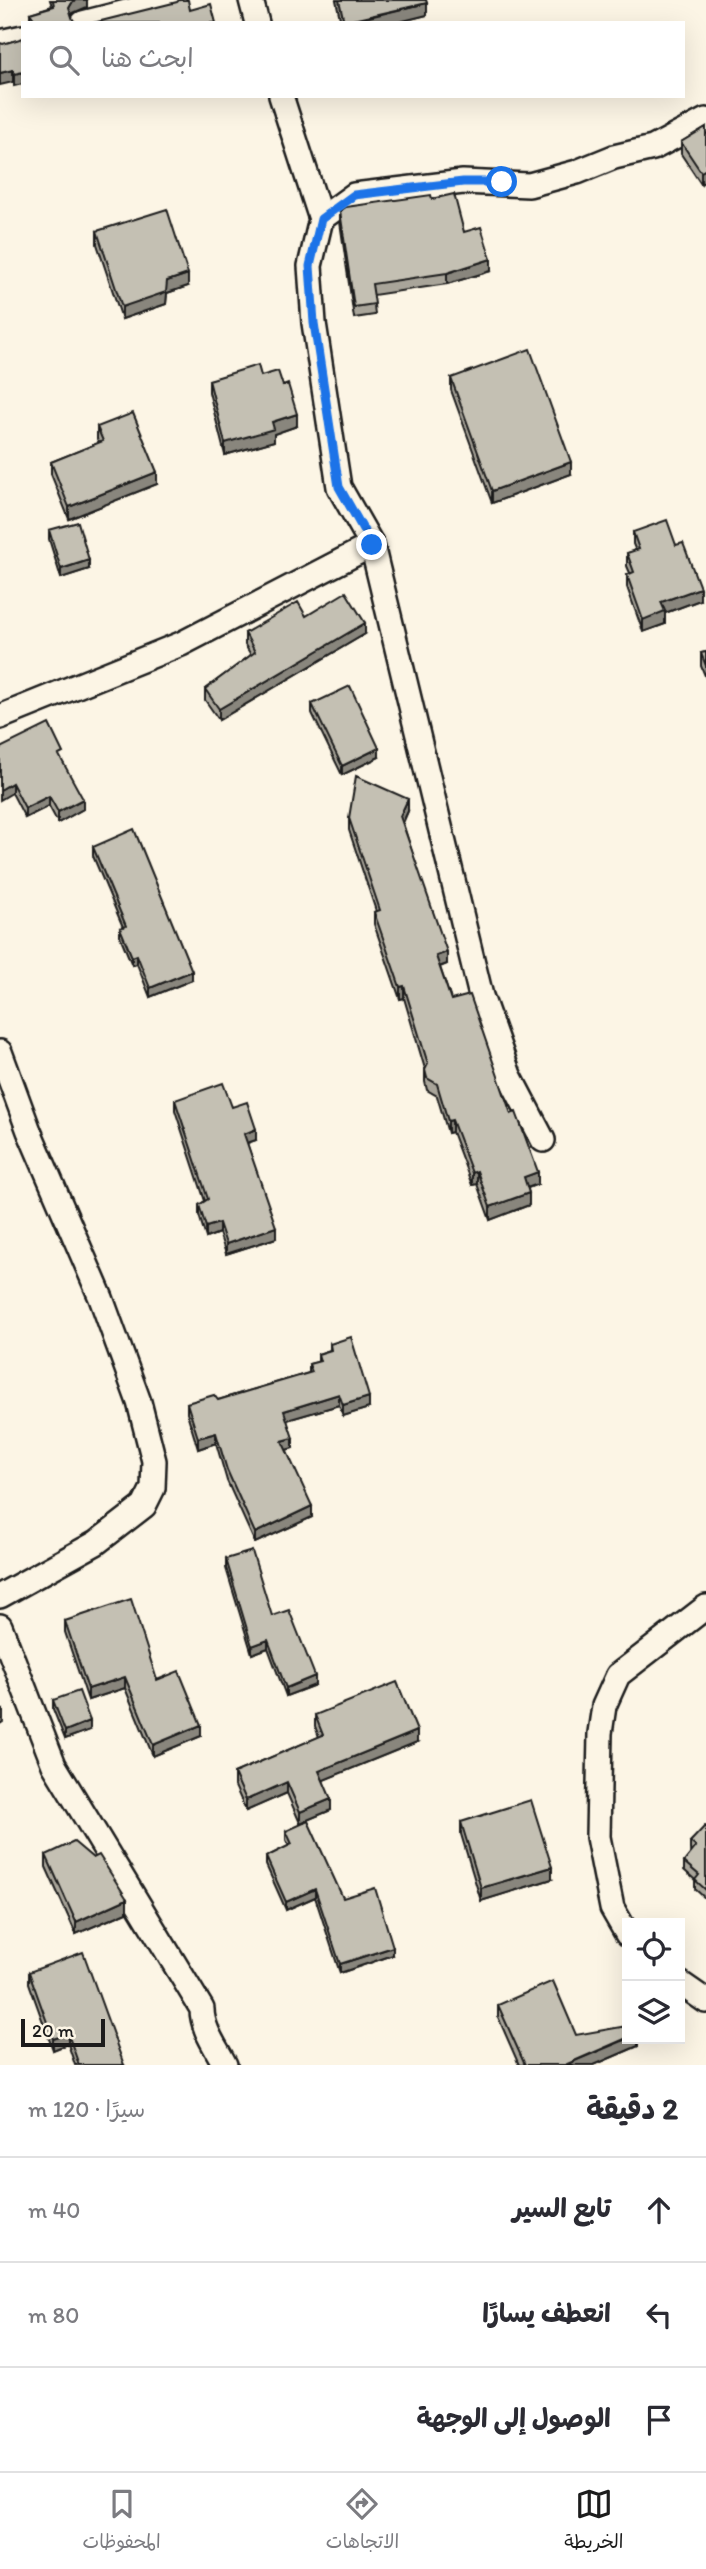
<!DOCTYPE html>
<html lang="ar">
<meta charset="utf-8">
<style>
body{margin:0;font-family:Itim,"Playpen Sans Arabic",sans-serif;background:#f2f2f3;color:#2b2b33;direction:rtl}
.controls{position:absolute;right:21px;bottom:21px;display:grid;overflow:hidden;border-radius:0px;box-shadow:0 7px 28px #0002}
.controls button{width:63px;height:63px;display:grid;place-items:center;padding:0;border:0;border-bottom:2px solid #e1e1e2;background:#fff;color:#2b2b33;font:35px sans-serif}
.scale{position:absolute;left:21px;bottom:18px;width:84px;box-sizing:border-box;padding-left:7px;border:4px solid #1c1c1c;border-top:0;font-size:19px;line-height:24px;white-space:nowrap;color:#1c1c1c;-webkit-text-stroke:5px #fcf5e5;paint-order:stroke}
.stop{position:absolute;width:21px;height:21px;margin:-16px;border:5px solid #1a73e8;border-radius:50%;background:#fff}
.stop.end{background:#1a73e8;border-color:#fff;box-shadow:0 2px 7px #0008}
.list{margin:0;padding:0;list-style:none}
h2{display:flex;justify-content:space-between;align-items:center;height:91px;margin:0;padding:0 28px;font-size:30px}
h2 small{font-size:23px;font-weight:400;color:#7c7c81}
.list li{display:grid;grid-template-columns:46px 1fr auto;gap:21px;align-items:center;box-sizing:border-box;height:105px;padding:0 28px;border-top:2px solid #e1e1e2}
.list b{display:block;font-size:26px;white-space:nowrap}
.list em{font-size:23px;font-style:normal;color:#7c7c81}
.icon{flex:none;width:38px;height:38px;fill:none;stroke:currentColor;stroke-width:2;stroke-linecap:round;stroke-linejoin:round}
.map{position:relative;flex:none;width:706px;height:2065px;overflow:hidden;direction:ltr}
.search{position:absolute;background:#fff;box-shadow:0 7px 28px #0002;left:21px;right:21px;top:21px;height:77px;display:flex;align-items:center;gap:18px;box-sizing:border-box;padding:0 24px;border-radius:0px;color:#7c7c81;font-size:26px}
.sheet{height:406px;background:#fff}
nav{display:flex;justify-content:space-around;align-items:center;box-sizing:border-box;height:98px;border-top:2px solid #e1e1e2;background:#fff;font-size:19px;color:#7c7c81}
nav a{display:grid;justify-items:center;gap:4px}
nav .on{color:#1c1c1c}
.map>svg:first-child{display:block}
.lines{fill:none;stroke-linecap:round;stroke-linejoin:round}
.minor-casing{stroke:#1c1c1c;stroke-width:28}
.minor{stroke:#fcf5e5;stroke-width:23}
.wall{fill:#a9a59a;stroke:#1c1c1c;stroke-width:2}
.shaded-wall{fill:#89867d;stroke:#1c1c1c;stroke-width:2}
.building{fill:#c4c0b3;stroke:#1c1c1c;stroke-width:2}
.route{stroke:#1a73e8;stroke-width:9}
</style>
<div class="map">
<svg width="706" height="2065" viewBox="0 0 706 2065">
<rect width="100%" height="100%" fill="#fcf5e5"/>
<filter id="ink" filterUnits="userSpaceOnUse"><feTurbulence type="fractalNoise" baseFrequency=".0143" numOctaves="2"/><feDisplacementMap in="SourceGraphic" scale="14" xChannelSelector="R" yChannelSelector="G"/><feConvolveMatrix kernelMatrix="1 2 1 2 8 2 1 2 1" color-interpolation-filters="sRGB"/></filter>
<g filter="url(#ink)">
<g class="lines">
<g class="minor-casing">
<path id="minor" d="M251 0 257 23
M83 23 174 0
M0 42 23 37
M281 96 321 219
M372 545 481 996 509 1075 543 1140
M0 717 181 644 372 545 339 487 314 323 310 266 321 219 354 195 463 182 529 185 577 172 614 157 653 148 706 120
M0 1052 29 1131 101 1298 139 1402 154 1461 153 1488 144 1506 96 1543 0 1596
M0 1626 54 1765 202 2009C202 2029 216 2047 225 2065
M627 1934 612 1908 598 1837 600 1733 604 1706 618 1675 706 1607
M680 1983 706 2001"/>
</g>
<use href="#minor" class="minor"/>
</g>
<path class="wall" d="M50 0H87V7L73 13 71 16 73 20 76 23H30V13L52 6Z
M336 0H426L427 15 395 23H341Z
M706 127 701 184 681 154V142Z
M432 199 464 232 491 271 447 284 373 295 375 315 354 318 340 222V211Z
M97 231 188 286 167 293 166 304 122 319 97 244Z
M261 376 297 426 274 434V441L225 455 209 392V380Z
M451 378 571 474 492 503 451 390Z
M97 427 157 484 69 519 51 474V462L99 443 97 439Z
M49 530 89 569 61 578 49 539Z
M633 532 676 545 700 600 665 613V624L643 632 627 587V575L630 573 627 566V553L636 551 633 544Z
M306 616 365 634 219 720 205 700V689L251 655 245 645V633Z
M706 652V678L701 666V653Z
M312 704 379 757 342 775 312 713Z
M0 748 63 763 83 809 58 823 49 806 25 818 12 793Z
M408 811 403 823 447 964 440 967 451 1000 511 1114 538 1184 528 1188 529 1205 490 1220 477 1184 472 1185 452 1132 448 1133 437 1096 427 1090 425 1082V1069L404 998 400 999 374 924V912L376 911 349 830V818Z
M93 847 192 980 150 997 137 964 132 965 120 936V928L123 927 93 856Z
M175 1100 232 1107 256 1140 247 1143 276 1238 226 1254 219 1233 206 1238 199 1215V1205L205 1201 175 1110Z
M330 1344 369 1408 343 1416 339 1405 287 1420 293 1448 286 1450 312 1517 255 1543 227 1481 216 1443 198 1449 187 1413V1403L218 1400 309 1373V1364L318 1362V1354L330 1350Z
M226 1559 272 1616 315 1685 286 1696 268 1648 252 1654 226 1568Z
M65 1621 157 1680 201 1736 153 1756 125 1688 88 1700 65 1632Z
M53 1700 90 1730 65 1739 53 1709Z
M315 1715 417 1742 323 1780 331 1810 300 1823 287 1793 246 1811 234 1784V1773L319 1737 315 1726Z
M461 1822 552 1879 481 1901 461 1834Z
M706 1827V1899L695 1889V1880L684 1870V1862L692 1852 690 1850V1842Z
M286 1831 343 1898 393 1955 340 1973 315 1897 286 1910 266 1865V1857L289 1846 286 1840Z
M46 1855 127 1912 76 1934 46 1867Z
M29 1972 124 2065H75L68 2044 53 2050 29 1983Z
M498 2005 576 2035 638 2039V2046L594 2065H519L498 2017Z"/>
<path class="shaded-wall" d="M76 0H87V7L73 13 69 20V8L73 1Z
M427 3V15L395 23H344Z
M13 70V82L0 85V73Z
M23 72V84L14 86V74Z
M706 169V181L701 184V172Z
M491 259V271L447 284V273Z
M188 274V286L167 293 166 304 122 319V307L167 281Z
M297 414V426L274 434V441L225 455V443L272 422Z
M571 462V474L492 503V491Z
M157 472V484L69 519V507Z
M89 560V569L61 578V569Z
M700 588V600L665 613V624L643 632V620L661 602Z
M365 623V634L219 720V709Z
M379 748V757L342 775V766Z
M12 783V793L0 800V790Z
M49 796V806L25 818V808Z
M83 799V809L58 823V812Z
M408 799V811L400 828V816Z
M447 952V964L436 968V956Z
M137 955V964L132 965V957Z
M192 971V980L150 997V988Z
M404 986V998L400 999V987Z
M452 1120V1132L448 1133V1121Z
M256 1129V1140L244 1144V1134Z
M477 1171V1184L472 1185V1173Z
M538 1172V1184L524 1189V1177Z
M529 1193V1205L490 1220V1207Z
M219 1223V1233L206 1238V1227Z
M276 1227V1238L226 1254V1244Z
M339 1394V1405L284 1421V1411Z
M369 1397V1408L343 1416V1405Z
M216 1433V1443L198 1449V1438Z
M293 1438V1448L282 1451V1441Z
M312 1506V1517L255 1543V1533Z
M268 1640V1648L252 1654V1646Z
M315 1676V1685L286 1696V1688Z
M125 1677V1688L88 1700V1689Z
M3 1710V1722L0 1724V1711Z
M90 1721V1730L65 1739V1731Z
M201 1725V1736L153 1756V1745Z
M417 1731V1742L319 1782V1771Z
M287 1782V1793L246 1811V1800Z
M331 1799V1810L300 1823V1812Z
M552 1867V1879L481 1901V1888Z
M315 1889V1897L286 1910V1902Z
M127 1899V1912L76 1934V1922Z
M393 1947V1955L340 1973V1964Z
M68 2034V2044L53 2050V2039Z
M627 2039H638V2046L594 2065H565Z"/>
<path class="building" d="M53 0H76L73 1 69 8 73 20 76 23H37L30 13 54 6Z
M179 0H188L190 10 211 4 216 23H93L177 2Z
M339 0H426L427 3 344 22Z
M23 38V72L14 74 13 70 0 73V43L3 44Z
M706 127V169L701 172 681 142Z
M454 194 464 232 481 227 491 259 447 273 372 284 375 304 354 307 340 211 346 207 431 195 432 199Z
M167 209 188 274 167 281 166 292 122 307 97 231Z
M530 349 571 462 492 491 451 378Z
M258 365 261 376 278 371 283 386 288 384 297 414 272 422 274 429 225 443 209 380Z
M133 413 157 472 69 507 51 462 103 441 97 427Z
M667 520 676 545 683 543 700 588 661 602 665 611 643 620 627 575 634 572 627 553 639 549 633 532Z
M78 522 89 560 61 569 49 530Z
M346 592 365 623 219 709 205 689 255 652 245 633 298 602 306 616Z
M706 652V666L701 653Z
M350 686 379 748 342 766 312 704Z
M49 724 63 753 59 755 83 799 58 812 49 796 25 808 12 783 0 790V748Z
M356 776 408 799 400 816 447 952 436 956 451 1000 470 995 511 1114 516 1112 538 1172 524 1177 529 1193 490 1207 477 1171 472 1173 452 1120 448 1121 437 1084 427 1078 425 1070 428 1064 404 986 400 987 374 912 380 910 349 818Z
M134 829 192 971 150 988 137 955 132 957 120 928 126 926 93 847Z
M223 1083 232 1107 247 1102 256 1129 244 1134 276 1227 226 1244 219 1223 206 1227 199 1205 208 1199 175 1100Z
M351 1337 369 1397 343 1405 339 1394 284 1411 293 1438 282 1441 312 1506 255 1533 227 1470 216 1433 198 1438 187 1403 214 1395 218 1400 312 1372 309 1364 320 1361 318 1354 331 1350 330 1344Z
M252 1551 272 1616 289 1610 315 1676 286 1688 268 1640 252 1646 226 1559Z
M131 1599 157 1680 179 1671 201 1725 153 1745 125 1677 88 1689 65 1621Z
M397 1682 417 1731 319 1771 331 1799 300 1812 287 1782 246 1800 234 1773 323 1735 315 1715Z
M79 1691 90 1721 65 1731 53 1700Z
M531 1800 552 1867 481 1888 461 1822Z
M308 1821 343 1898 375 1888 393 1947 340 1964 315 1889 286 1902 266 1857 292 1844 286 1831Z
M705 1826 706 1827V1890L695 1880 699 1875 684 1862 696 1847 690 1842Z
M74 1842 93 1858 99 1855 127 1899 76 1922 46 1855Z
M83 1952 124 2065H79L68 2034 53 2039 29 1972Z
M553 1981 576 2035 627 2026V2038L565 2065H525L498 2005Z"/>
</g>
<g class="lines" filter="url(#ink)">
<path class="route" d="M372 545 339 487 314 323 310 266 321 219 354 195 463 182H502"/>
</g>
</svg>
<div class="controls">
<button><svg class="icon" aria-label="locate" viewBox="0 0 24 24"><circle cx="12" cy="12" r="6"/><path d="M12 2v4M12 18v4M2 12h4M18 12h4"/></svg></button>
<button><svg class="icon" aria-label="layers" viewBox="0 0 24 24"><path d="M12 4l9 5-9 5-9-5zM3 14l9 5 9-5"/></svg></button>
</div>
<div class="scale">20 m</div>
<div class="stop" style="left:502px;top:182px"></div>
<div class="stop end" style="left:372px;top:545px"></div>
<div class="search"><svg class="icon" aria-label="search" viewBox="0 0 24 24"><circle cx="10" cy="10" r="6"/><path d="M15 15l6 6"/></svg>ابحث هنا</div>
</div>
<section class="sheet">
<h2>2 دقيقة<small>سيرًا · 120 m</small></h2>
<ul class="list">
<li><svg class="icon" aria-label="ahead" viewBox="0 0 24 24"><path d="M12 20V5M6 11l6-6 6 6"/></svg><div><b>تابع السير</b></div><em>40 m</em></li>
<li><svg class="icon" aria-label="left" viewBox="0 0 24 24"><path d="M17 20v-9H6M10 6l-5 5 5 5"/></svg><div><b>انعطف يسارًا</b></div><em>80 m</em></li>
<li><svg class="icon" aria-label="arrive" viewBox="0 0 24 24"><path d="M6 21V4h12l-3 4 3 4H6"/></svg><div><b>الوصول إلى الوجهة</b></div></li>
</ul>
</section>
<nav>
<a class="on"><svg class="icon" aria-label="map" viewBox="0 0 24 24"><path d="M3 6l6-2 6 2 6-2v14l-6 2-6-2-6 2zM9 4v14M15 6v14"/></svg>الخريطة</a>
<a><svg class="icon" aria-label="directions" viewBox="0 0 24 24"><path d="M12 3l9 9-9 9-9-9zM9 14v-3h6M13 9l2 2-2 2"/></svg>الاتجاهات</a>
<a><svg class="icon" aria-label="saved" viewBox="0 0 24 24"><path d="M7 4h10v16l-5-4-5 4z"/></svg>المحفوظات</a>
</nav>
